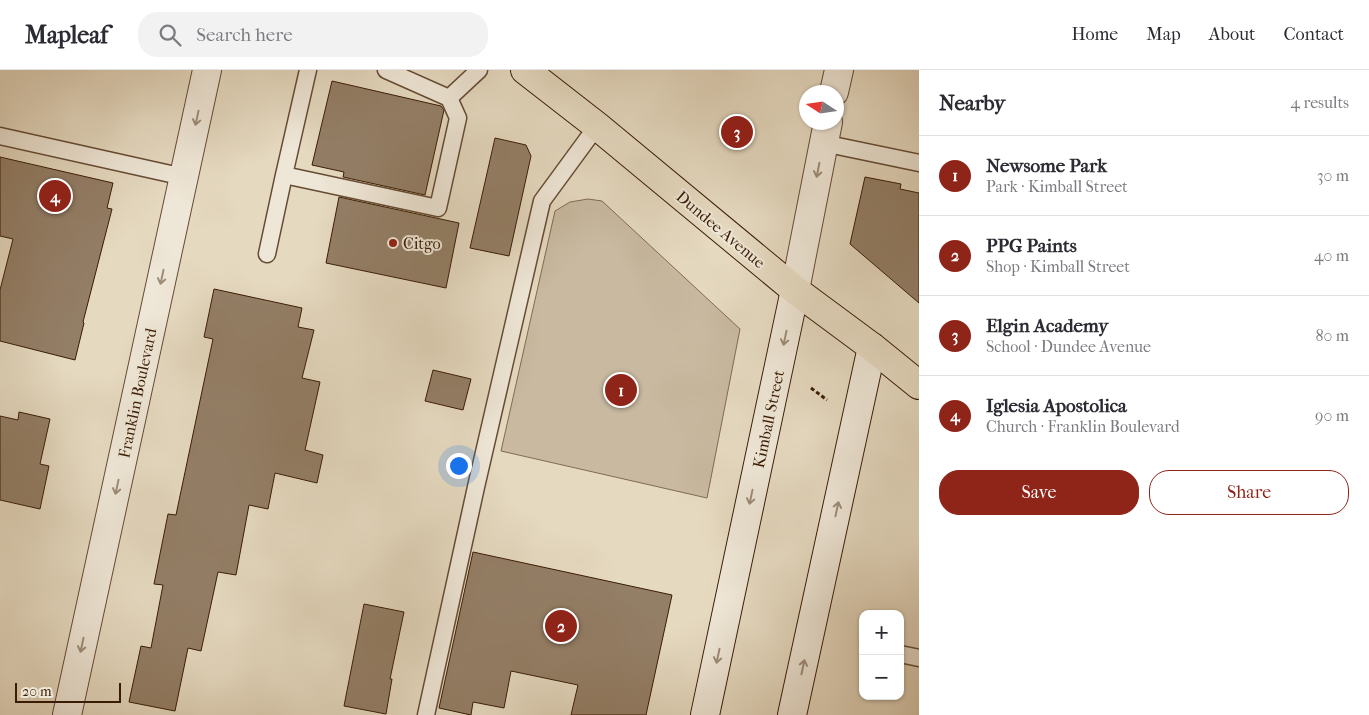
<!DOCTYPE html>
<meta charset="utf-8">
<style>
body{margin:0;font-family:"IM FELL French Canon",serif;background:#f2f2f3;color:#2b2b33}
.controls{position:absolute;right:15px;bottom:15px;display:grid;overflow:hidden;border-radius:10px;box-shadow:0 1px 4px #0004}
.controls button{width:45px;height:45px;display:grid;place-items:center;padding:0;border:0;border-bottom:1px solid #e1e1e2;background:#fff;color:#2b2b33;font:25px sans-serif}
.compass{position:absolute;left:799px;top:15px;width:45px;height:45px;border-radius:50%;background:#fff;box-shadow:0 1px 4px #0004;rotate:282deg}
.scale{position:absolute;left:15px;bottom:12px;width:106px;box-sizing:border-box;padding-left:5px;border:2px solid #3a1c04;border-top:0;font-size:14px;line-height:18px;white-space:nowrap;color:#3a1c04;-webkit-text-stroke:4px #eee6d6;paint-order:stroke}
.you{position:absolute;left:458px;top:395px;width:18px;height:18px;margin:-12px;border:4px solid #fff;border-radius:50%;background:#1a73e8;box-shadow:0 0 0 8px #1a73e833}
.badge{display:grid;place-items:center;width:32px;height:32px;border-radius:50%;background:#8f2418;color:#fff;font-size:16px;font-weight:700}
.pin{position:absolute;translate:-50% -50%;border:2px solid #fff;box-shadow:0 1px 5px #0006}
.list{margin:0;padding:0;list-style:none}
h2{display:flex;justify-content:space-between;align-items:center;height:65px;margin:0;padding:0 20px;font-size:21px}
h2 small{font-size:16px;font-weight:400;color:#7c7c81}
.list li{display:grid;grid-template-columns:32px 1fr auto;gap:15px;align-items:center;box-sizing:border-box;height:80px;padding:0 20px;border-top:1px solid #e1e1e2}
.list b{display:block;font-size:19px;white-space:nowrap}
.list p{margin:0;font-size:16px;white-space:nowrap;color:#7c7c81}
.list em{font-size:16px;font-style:normal;color:#7c7c81}
.actions{display:flex;gap:10px;padding:15px 20px}
.actions a{flex:1;padding:11px 0;border:1px solid #8f2418;border-radius:20px;text-align:center;font-size:18px;color:#8f2418}
.actions .main{background:#8f2418;color:#fff}
.icon{flex:none;width:28px;height:28px;fill:none;stroke:currentColor;stroke-width:2;stroke-linecap:round;stroke-linejoin:round}
.map{position:relative;flex:none;width:919px;height:645px;overflow:hidden}
header{display:flex;align-items:center;gap:30px;box-sizing:border-box;height:70px;padding:0 25px;background:#fff;border-bottom:1px solid #e1e1e2}
header strong{font-size:24px}
nav{display:flex;gap:28px;margin-inline-start:auto;font-size:18px}
.search{width:350px;height:45px;background:#f2f2f3;display:flex;align-items:center;gap:12px;box-sizing:border-box;padding:0 18px;border-radius:20px;color:#7c7c81;font-size:19px}
main{display:flex}
aside{flex:1;background:#fff}
.map>svg:first-child{display:block}
.green{fill:#c8b9a0;stroke:#816a52}
.building{fill:#937e66;stroke:#3a1c04}
.lines{fill:none;stroke-linecap:round;stroke-linejoin:round}
.service-casing{stroke:#654b33;stroke-width:19}
.minor-casing{stroke:#654b33;stroke-width:30}
.secondary-casing{stroke:#3a1c04;stroke-width:30}
.primary-casing{stroke:#3a1c04;stroke-width:30}
.path{stroke:#3a1c04;stroke-width:3;stroke-dasharray:4 2.5;stroke-linecap:butt}
.service{stroke:#eee6d6;stroke-width:16}
.minor{stroke:#eee6d6;stroke-width:28}
.secondary{stroke:#eee6d6;stroke-width:28}
.primary{stroke:#e5d9c0;stroke-width:28}
.oneway{stroke:#9d8b78}
.poi-dot{fill:#8f2418;stroke:#eee6d6;stroke-width:2}
.labels{text-anchor:middle;stroke-width:4;stroke-linejoin:round;paint-order:stroke}
.street-label{font-size:16px;fill:#3a1c04;stroke:#eee6d6}
.poi-label{font-size:16px;fill:#3a1c04;stroke:#eee6d6;text-anchor:start}
</style>
<header>
<strong>Mapleaf</strong>
<div class="search"><svg class="icon" aria-label="search" viewBox="0 0 24 24"><circle cx="10" cy="10" r="6"/><path d="M15 15l6 6"/></svg>Search here</div>
<nav><a>Home</a><a>Map</a><a>About</a><a>Contact</a></nav>
</header>
<main>
<div class="map">
<svg width="919" height="645" viewBox="0 0 919 645">
<rect width="100%" height="100%" fill="#e5d9c0"/>
<filter id="stains"><feTurbulence type="fractalNoise" baseFrequency=".004" numOctaves="4"/><feColorMatrix values="0 0 0 0 .2 0 0 0 0 .09 0 0 0 0 .02 0 0 0 .5 -.17"/></filter>
<radialGradient id="worn" r=".72"><stop offset=".6" stop-color="#630" stop-opacity="0"/><stop offset="1" stop-color="#630" stop-opacity=".3"/></radialGradient>
<path class="green" d="M588 129 602 131 740 259 707 428 501 381 555 141 570 132Z"/>
<path class="building" d="M332 11 441 36 444 40 425 125 343 107 344 102 312 95Z
M495 68 526 75 531 86 509 186 470 178Z
M0 87 113 113 107 138 112 139 83 252 84 253 75 290 0 271V220L13 169 0 166Z
M865 107 901 114 900 119 919 123V233L850 174Z
M339 127 459 153 446 218 326 193Z
M214 219 302 238 298 257 314 260 302 308 320 312 305 380 323 385 317 413 275 403 268 439 249 435 236 505 218 502 201 581 188 578 175 641 129 632 141 576 151 578 163 515 154 514 168 444 176 445 213 269 204 267Z
M433 300 471 309 463 340 425 331Z
M19 342 50 349 40 394 49 396 40 439 0 430V346L18 350Z
M473 482 672 525 646 645H571L578 615 511 601 504 638 473 632 471 645 439 638Z
M364 534 404 542 390 609H392L386 644 344 636Z"/>
<g class="lines">
<g class="service-casing">
<path id="service" d="M308 0 284 105 438 138 458 48 449 28
M386 0 449 28 479 0
M0 66 184 107
M823 73 919 93
M267 184 284 105
M900 584 919 588
M426 645 476 417 542 131 597 56"/>
</g>
<g class="minor-casing">
<path id="minor" d="M834 22 839 0
M795 220 828 52
M67 645 207 0"/>
</g>
<g class="secondary-casing">
<path id="secondary" d="M705 645 795 220
M792 645 872 277"/>
</g>
<g class="primary-casing">
<path id="primary" d="M525 0 597 56 795 220 872 277 919 315"/>
</g>
<path class="path" d="M811 318 827 330"/>
<use href="#service" class="service"/>
<use href="#minor" class="minor"/>
<use href="#secondary" class="secondary"/>
<use href="#primary" class="primary"/>
</g>
<defs><path id="oneway-shaft" d="M-6 0H5M1.5-3L5.5 0L1.5 3" fill="none" stroke-width="1.6" stroke-linecap="round" stroke-linejoin="round" transform="scale(1.25)"/></defs>
<g class="oneway">
<use href="#oneway-shaft" transform="translate(197 48) rotate(102)"/>
<use href="#oneway-shaft" transform="translate(818 100) rotate(101)"/>
<use href="#oneway-shaft" transform="translate(162 207) rotate(102)"/>
<use href="#oneway-shaft" transform="translate(785 268) rotate(102)"/>
<use href="#oneway-shaft" transform="translate(117 417) rotate(102)"/>
<use href="#oneway-shaft" transform="translate(751 427) rotate(102)"/>
<use href="#oneway-shaft" transform="translate(837 439) rotate(-78)"/>
<use href="#oneway-shaft" transform="translate(82 575) rotate(102)"/>
<use href="#oneway-shaft" transform="translate(718 586) rotate(102)"/>
<use href="#oneway-shaft" transform="translate(803 597) rotate(-78)"/>
</g>
<circle class="poi-dot" cx="393" cy="173" r="5"/>
<g class="labels">
<g class="street-label">
<text transform="translate(721 159) rotate(40)" y="6">Dundee Avenue</text>
<text transform="translate(137 323) rotate(-78)" y="6">Franklin Boulevard</text>
<text transform="translate(768 349) rotate(-78)" y="6">Kimball Street</text>
</g>
<g class="poi-label">
<text x="403" y="179">Citgo</text>
</g>
</g>
<rect width="100%" height="100%" filter="url(#stains)"/>
<rect width="100%" height="100%" fill="url(#worn)"/>
</svg>
<div class="controls">
<button>+</button>
<button>−</button>
</div>
<svg class="compass" viewBox="-18 -18 36 36"><path d="M0-13l5 13h-10z" fill="#e53935"/><path d="M0 13l5-13h-10z" fill="#7c7c81"/></svg>
<div class="scale">20 m</div>
<div class="you"></div>
<div class="pin badge" style="left:621px;top:320px">1</div>
<div class="pin badge" style="left:561px;top:556px">2</div>
<div class="pin badge" style="left:737px;top:62px">3</div>
<div class="pin badge" style="left:55px;top:126px">4</div>
</div>
<aside>
<h2>Nearby<small>4 results</small></h2>
<ul class="list">
<li><span class="badge">1</span><div><b>Newsome Park</b><p>Park · Kimball Street</p></div><em>30 m</em></li>
<li><span class="badge">2</span><div><b>PPG Paints</b><p>Shop · Kimball Street</p></div><em>40 m</em></li>
<li><span class="badge">3</span><div><b>Elgin Academy</b><p>School · Dundee Avenue</p></div><em>80 m</em></li>
<li><span class="badge">4</span><div><b>Iglesia Apostolica</b><p>Church · Franklin Boulevard</p></div><em>90 m</em></li>
</ul>
<div class="actions"><a class="main">Save</a><a>Share</a></div>
</aside>
</main>
